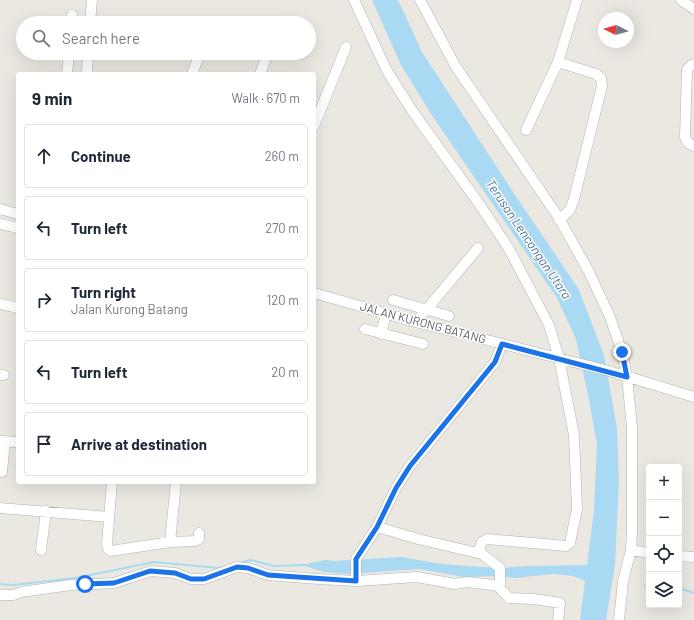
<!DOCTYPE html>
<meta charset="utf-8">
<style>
body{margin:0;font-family:Barlow,sans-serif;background:#f2f2f3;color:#1f2937}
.controls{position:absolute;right:12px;bottom:12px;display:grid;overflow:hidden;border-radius:4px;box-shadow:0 4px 16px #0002}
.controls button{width:36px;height:36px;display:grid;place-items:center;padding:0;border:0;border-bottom:1px solid #e0e1e3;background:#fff;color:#1f2937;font:20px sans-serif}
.compass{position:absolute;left:598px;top:12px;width:36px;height:36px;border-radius:50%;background:#fff;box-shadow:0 4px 16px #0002;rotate:276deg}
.stop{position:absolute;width:12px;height:12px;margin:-9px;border:3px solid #1a73e8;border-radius:50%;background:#fff}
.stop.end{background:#1a73e8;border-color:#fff;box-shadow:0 1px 4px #0008}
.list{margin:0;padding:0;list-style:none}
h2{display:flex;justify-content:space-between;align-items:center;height:52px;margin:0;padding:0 16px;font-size:17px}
h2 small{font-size:13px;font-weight:400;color:#747a83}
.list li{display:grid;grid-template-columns:26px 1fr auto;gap:12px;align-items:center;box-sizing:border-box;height:64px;margin:0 8px 8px;padding:0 8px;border:1px solid #e0e1e3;border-radius:4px}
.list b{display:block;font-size:15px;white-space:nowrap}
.list p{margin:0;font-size:13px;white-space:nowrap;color:#747a83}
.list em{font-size:13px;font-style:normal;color:#747a83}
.icon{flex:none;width:22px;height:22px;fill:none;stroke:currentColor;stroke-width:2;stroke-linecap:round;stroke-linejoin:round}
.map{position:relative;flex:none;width:694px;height:620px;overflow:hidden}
.search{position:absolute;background:#fff;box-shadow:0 4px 16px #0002;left:16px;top:16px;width:300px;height:44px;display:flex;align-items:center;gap:10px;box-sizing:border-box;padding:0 14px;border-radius:22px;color:#747a83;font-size:15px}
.panel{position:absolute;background:#fff;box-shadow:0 4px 16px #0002;left:16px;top:72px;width:300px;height:412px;border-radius:4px}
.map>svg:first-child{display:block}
.water{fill:#aad9f3}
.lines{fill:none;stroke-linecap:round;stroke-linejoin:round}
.stream{stroke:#aad9f3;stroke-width:2}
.minor-casing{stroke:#afb3b6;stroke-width:11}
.minor{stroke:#fff;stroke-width:10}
.route{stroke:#1a73e8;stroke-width:5}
.labels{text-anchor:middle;stroke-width:3;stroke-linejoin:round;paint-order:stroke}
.street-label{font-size:12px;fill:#5a5e61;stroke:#fff}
.water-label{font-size:13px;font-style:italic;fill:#47769a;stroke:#fff}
</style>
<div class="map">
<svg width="694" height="620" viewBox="0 0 694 620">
<rect width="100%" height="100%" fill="#ebe8e2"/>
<path class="water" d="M372 0H398L422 52 515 195 578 288 604 355 617 428 619 480 615 565 606 620H580L585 581 573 576 553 574 516 578 497 576 464 577 419 569 348 574 323 572 303 565 324 560 335 561 402 557 441 564 498 568 529 566 587 565 594 510 597 445 590 405 576 339 557 298 431 114 401 65Z"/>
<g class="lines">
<path class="stream" d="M238 563 251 560 274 566 305 565
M0 584 13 585 75 578 154 562 218 568 226 566
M645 586H649
M679 588 694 593"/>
<g class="minor-casing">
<path id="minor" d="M354 0 387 71 413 112 480 205 509 249 549 325 559 358 574 435 577 509 570 543 566 546 487 539 482 542 478 553
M420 0 456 67 559 218 589 272 610 317 622 352 627 377 632 427V532L631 550 623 581 619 620
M681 0 694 9
M72 23V15
M90 23 92 0
M694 64 691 65 687 70 685 137 688 143 694 146
M67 74 69 53
M87 74 88 53
M192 74 197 61
M260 74 265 61
M314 126 346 47
M526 130 558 62
M0 209 18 214
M559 220 570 210 574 199 602 86 601 78 596 74 558 62 577 0
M0 224 18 228
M314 293 416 322 609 371 694 397
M393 300 449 316
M0 304 18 308
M416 322 478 248
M365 329 423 344
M381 334 386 314
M0 375H4
M0 441 18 442
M2 472 5 441
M112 482 107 544 108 549 111 551 170 542 195 541 199 539V533
M0 508 109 517
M170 542 176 482
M41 550 46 511
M631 550 649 553
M679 556 694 557
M356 581V559L377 527
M500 588V568L482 554 418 539 377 527 396 488 410 466 495 362 502 344
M0 595H14L21 592 71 585 114 583 151 571 175 573 191 579H204L237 567 248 568 268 575 318 579 356 581 417 577 455 584 467 582 485 584 498 586 509 598 534 599 560 603 558 620"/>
</g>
<use href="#minor" class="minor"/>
</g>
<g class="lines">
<path class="route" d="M85 584 114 583 150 571 175 573 191 579H204L237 567 248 568 268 575 356 581V559L377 527 396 488 410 466 495 362 502 344 627 377 622 352"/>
</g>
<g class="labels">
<g class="street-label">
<text transform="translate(423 323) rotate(15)" y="4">JALAN KURONG BATANG</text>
</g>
<g class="water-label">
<text transform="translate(529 239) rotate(56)" y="5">Terusan Lencongan Utara</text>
</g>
</g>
</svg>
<div class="controls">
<button>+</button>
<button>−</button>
<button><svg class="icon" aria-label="locate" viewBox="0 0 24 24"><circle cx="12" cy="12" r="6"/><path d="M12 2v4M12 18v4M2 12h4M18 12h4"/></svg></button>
<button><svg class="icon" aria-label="layers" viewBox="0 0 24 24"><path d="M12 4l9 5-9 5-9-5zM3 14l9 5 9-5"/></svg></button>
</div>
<svg class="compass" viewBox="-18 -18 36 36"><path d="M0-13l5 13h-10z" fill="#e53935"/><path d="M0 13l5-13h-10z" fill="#747a83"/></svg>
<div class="stop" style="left:85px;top:584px"></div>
<div class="stop end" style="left:622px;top:352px"></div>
<div class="search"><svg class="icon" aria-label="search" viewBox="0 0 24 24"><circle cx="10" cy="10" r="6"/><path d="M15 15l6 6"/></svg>Search here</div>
<section class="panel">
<h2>9 min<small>Walk · 670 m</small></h2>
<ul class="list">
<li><svg class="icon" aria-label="ahead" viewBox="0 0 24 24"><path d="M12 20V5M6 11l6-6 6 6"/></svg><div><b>Continue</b></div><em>260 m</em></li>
<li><svg class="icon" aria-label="left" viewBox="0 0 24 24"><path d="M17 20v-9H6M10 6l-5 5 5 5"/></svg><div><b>Turn left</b></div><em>270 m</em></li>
<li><svg class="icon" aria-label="right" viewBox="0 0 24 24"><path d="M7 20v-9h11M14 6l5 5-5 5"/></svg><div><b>Turn right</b><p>Jalan Kurong Batang</p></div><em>120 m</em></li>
<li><svg class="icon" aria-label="left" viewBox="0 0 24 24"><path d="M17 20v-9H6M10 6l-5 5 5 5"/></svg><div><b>Turn left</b></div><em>20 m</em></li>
<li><svg class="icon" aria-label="arrive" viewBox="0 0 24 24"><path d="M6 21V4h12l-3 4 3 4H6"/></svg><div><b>Arrive at destination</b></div></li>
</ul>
</section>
</div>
